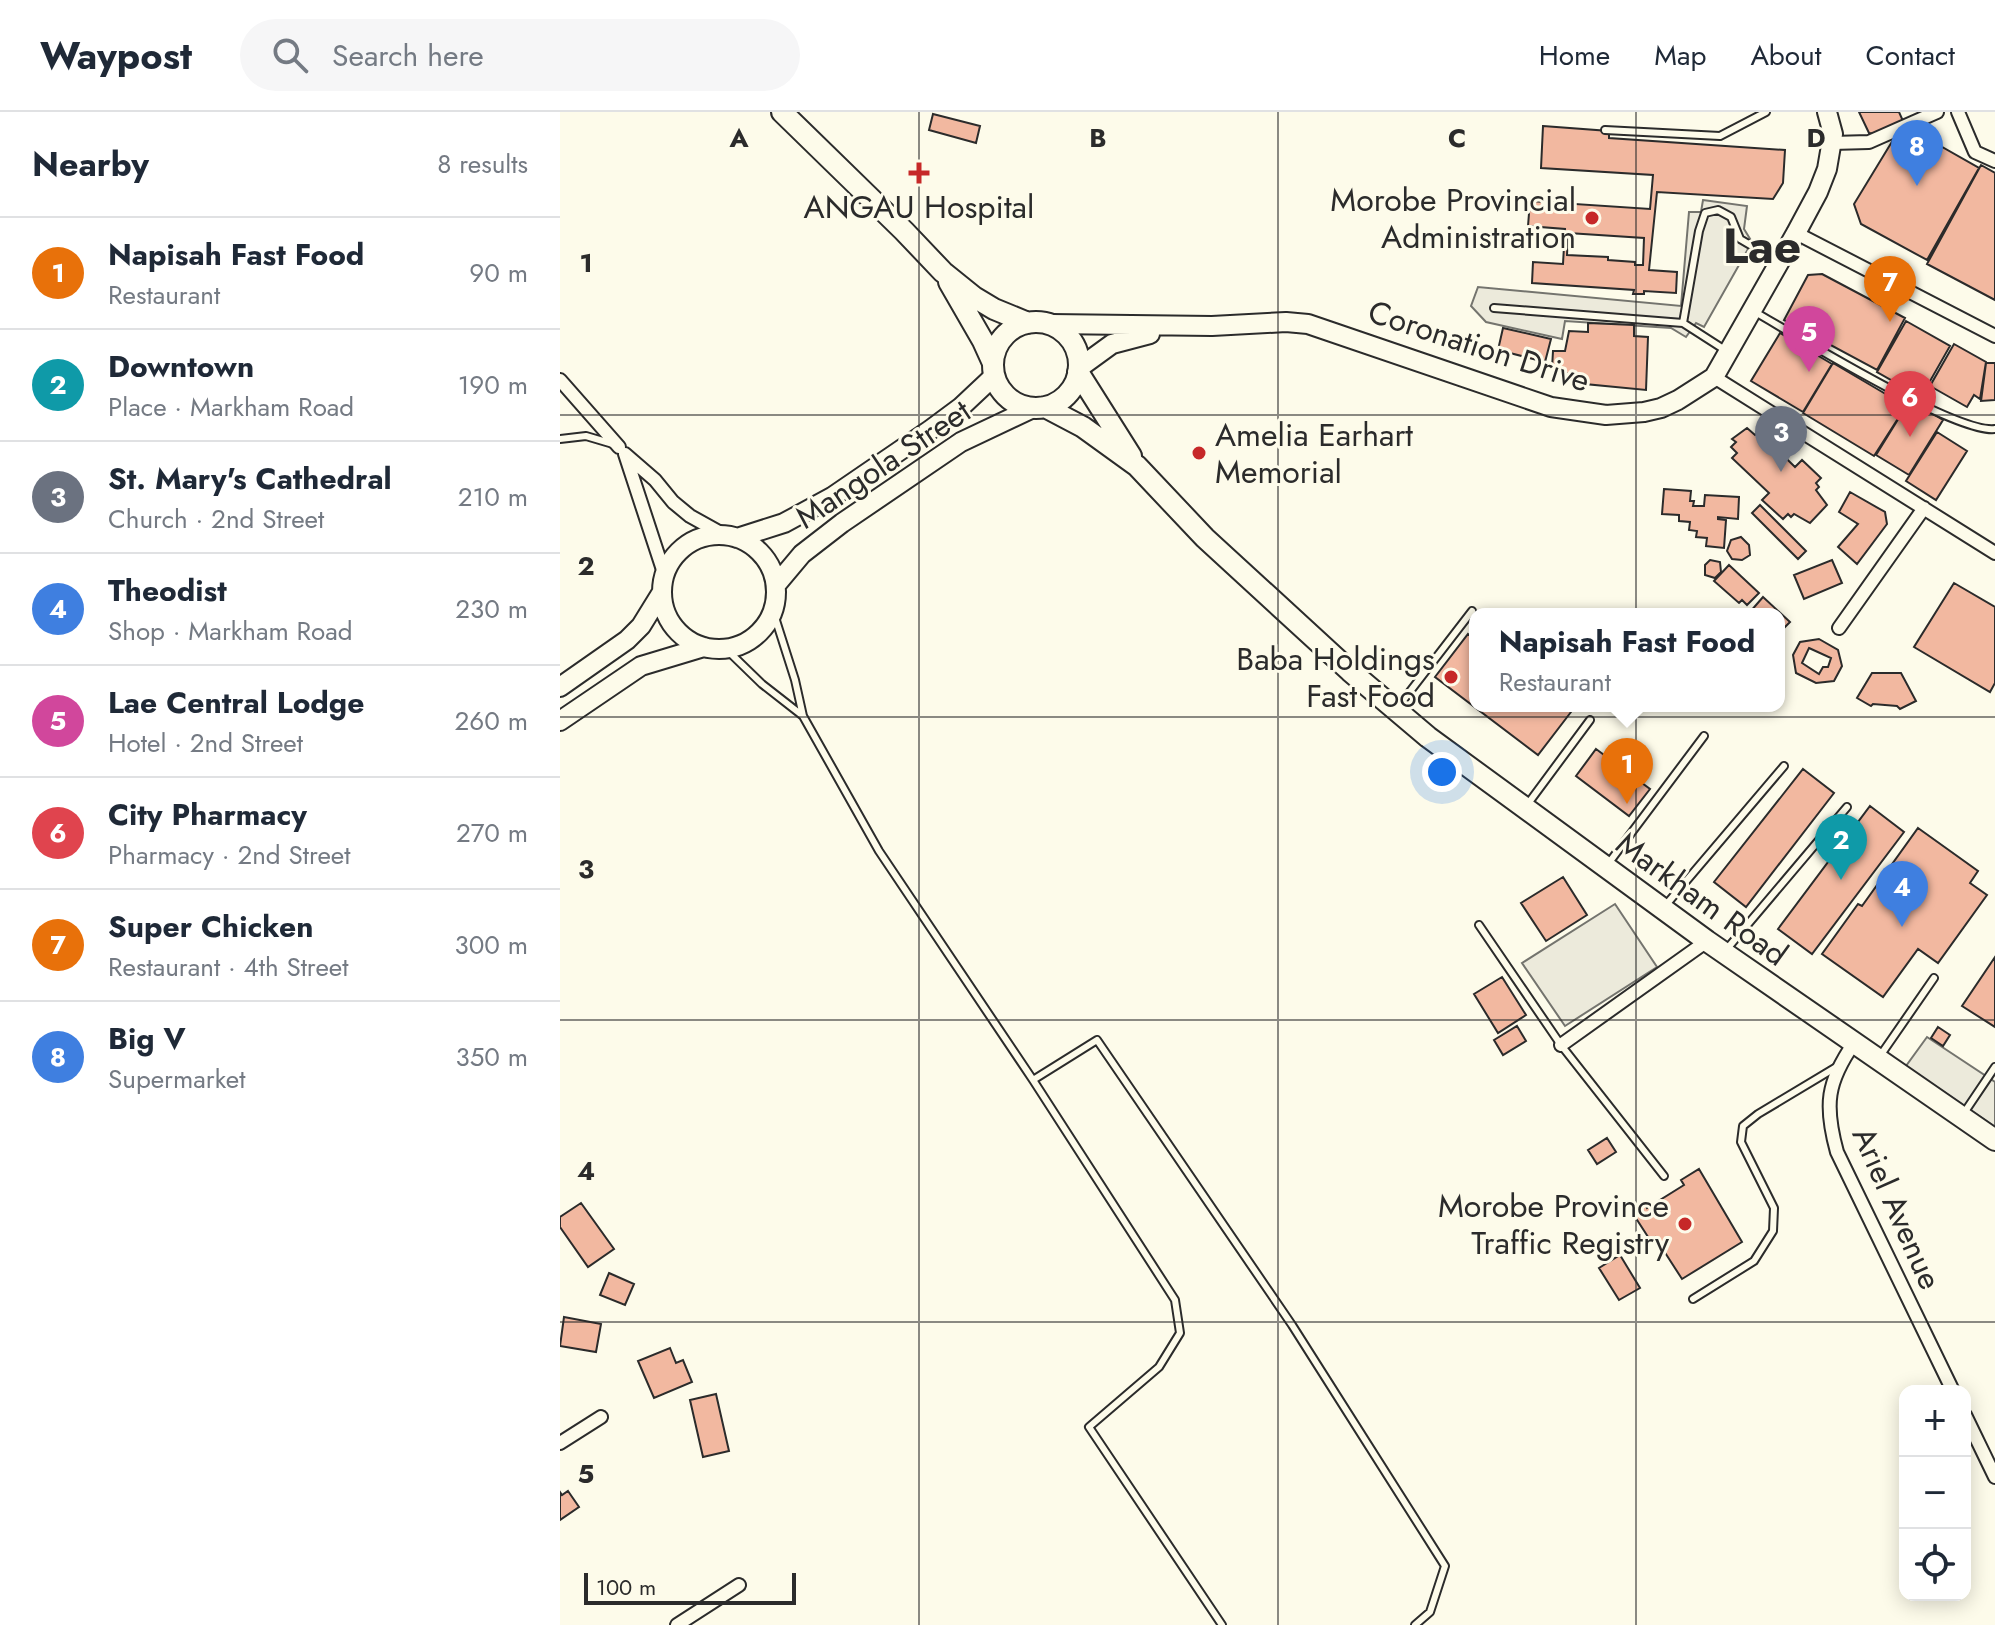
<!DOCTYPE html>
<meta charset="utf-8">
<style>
body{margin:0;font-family:Jost,sans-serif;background:#f6f6f7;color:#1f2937}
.controls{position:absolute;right:24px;bottom:24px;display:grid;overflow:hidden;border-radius:16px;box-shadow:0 4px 20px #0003}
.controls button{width:72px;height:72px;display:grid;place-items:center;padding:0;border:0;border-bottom:2px solid #e0e1e3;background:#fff;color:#1f2937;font:40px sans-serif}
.scale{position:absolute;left:24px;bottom:20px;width:212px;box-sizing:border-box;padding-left:8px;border:4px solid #2b2b2b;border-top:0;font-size:22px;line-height:28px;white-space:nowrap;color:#2b2b2b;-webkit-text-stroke:6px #fdfbea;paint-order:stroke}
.you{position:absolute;left:882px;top:660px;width:28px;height:28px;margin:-20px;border:6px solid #fff;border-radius:50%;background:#1a73e8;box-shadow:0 0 0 12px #1a73e833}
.badge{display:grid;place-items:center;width:52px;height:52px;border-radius:50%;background:#c62828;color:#fff;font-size:26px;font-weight:700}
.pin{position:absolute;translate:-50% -66px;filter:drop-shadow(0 2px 4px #0008)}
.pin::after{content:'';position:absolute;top:42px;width:28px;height:24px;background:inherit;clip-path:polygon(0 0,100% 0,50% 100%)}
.popup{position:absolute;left:909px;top:496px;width:316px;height:104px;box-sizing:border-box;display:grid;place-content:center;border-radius:16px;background:#fff;filter:drop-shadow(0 2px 6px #0005);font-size:26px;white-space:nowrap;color:#747a83}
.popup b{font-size:30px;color:#1f2937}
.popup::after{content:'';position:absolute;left:50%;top:100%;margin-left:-16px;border:16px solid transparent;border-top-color:#fff}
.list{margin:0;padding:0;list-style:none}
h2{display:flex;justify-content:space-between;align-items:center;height:104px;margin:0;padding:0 32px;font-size:34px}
h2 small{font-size:26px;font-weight:400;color:#747a83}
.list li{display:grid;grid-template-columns:52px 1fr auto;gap:24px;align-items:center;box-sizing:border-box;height:112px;padding:0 32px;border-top:2px solid #e0e1e3}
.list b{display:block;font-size:30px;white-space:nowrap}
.list p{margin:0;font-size:26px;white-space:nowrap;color:#747a83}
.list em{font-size:26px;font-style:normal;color:#747a83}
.icon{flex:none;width:44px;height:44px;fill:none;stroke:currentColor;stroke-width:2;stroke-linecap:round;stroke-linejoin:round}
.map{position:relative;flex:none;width:1435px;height:1513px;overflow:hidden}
header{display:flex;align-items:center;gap:48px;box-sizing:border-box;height:112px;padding:0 40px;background:#fff;border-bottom:2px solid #e0e1e3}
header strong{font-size:38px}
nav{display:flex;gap:44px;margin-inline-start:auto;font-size:28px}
.search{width:560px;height:72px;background:#f6f6f7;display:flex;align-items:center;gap:20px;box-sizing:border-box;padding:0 28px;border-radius:44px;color:#747a83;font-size:30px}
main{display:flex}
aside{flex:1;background:#fff}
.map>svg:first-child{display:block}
.parking{fill:#eceadb;stroke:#74746e;stroke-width:2}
.building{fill:#f2b8a0;stroke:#2b2b2b;stroke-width:2;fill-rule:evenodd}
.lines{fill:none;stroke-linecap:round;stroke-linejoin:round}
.lane-casing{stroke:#2b2b2b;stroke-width:10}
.street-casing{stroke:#2b2b2b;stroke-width:16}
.secondary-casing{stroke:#2b2b2b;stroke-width:22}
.primary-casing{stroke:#2b2b2b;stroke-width:24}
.lane{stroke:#fdfbea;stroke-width:6}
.street{stroke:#fdfbea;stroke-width:12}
.secondary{stroke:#fdfbea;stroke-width:18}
.primary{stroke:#fdfbea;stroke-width:20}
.grid{fill:none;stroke:#2b2b2b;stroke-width:2;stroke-opacity:0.55}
.poi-dot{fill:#c62828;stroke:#fdfbea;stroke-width:3}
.labels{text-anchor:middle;stroke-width:6;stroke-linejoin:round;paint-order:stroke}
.poi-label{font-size:32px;fill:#2b2b2b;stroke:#fdfbea;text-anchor:end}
.street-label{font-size:32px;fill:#2b2b2b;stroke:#fdfbea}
.town-label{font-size:48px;font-weight:bold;fill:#2b2b2b;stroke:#fdfbea}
.grid-label{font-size:26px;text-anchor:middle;font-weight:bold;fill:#2b2b2b;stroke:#fdfbea;stroke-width:6;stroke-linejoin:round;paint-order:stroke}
</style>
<header>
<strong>Waypost</strong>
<div class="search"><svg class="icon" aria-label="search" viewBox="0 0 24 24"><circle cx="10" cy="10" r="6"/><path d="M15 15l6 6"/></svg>Search here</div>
<nav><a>Home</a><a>Map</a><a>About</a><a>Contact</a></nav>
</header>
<main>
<aside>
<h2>Nearby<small>8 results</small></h2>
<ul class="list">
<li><span class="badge" style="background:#e8710a">1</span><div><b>Napisah Fast Food</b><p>Restaurant</p></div><em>90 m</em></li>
<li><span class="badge" style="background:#0f9aa8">2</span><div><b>Downtown</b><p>Place · Markham Road</p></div><em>190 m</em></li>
<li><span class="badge" style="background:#6b7280">3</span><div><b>St. Mary's Cathedral</b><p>Church · 2nd Street</p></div><em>210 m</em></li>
<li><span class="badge" style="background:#3f7fe0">4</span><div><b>Theodist</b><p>Shop · Markham Road</p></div><em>230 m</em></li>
<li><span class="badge" style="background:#d1479c">5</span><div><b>Lae Central Lodge</b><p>Hotel · 2nd Street</p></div><em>260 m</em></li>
<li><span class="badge" style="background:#e0444e">6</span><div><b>City Pharmacy</b><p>Pharmacy · 2nd Street</p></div><em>270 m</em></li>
<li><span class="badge" style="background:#e8710a">7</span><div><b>Super Chicken</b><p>Restaurant · 4th Street</p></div><em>300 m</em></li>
<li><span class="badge" style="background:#3f7fe0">8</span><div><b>Big V</b><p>Supermarket</p></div><em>350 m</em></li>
</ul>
</aside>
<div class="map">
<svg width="1435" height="1513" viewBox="0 0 1435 1513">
<rect width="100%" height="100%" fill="#fdfbea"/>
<path class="parking" d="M1143 88 1187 94 1184 117 1192 130 1144 215 1136 211 1126 225 1111 216 1005 209 1002 227 926 210 911 194 918 175 1121 194 1129 100H1141Z
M1055 792 1097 855 1005 914 962 851Z
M1367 925 1435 970V1015L1346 954Z"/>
<path class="building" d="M1299 0H1339L1343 9 1315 22 1309 21Z
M373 2 420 14 416 31 369 18Z
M983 14 1049 19V26L1225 38 1223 71 1213 87 1097 80 1089 158 1117 160 1116 181 1084 179V182H1073L1074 178 972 171 973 150 1003 152 1005 117 968 114 970 89 1090 97 1093 63 981 56ZM1008 121 1084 126 1083 153H1075V150L1048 148V145L1007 143Z
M1354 19 1419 56 1367 148 1301 112 1294 92 1333 28Z
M1421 53 1435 61V188L1367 152Z
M1262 162 1345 206 1317 258 1224 208 1248 163Z
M1346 209 1390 234 1361 285 1317 260Z
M1028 211 1074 213V224L1088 225 1086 278 1025 272V268L1014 267 1015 262 996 261V258L992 257 993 239H1005L1009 219 1028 220Z
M943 216 991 227 985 250 938 238Z
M1220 221 1272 252 1243 300 1191 269Z
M1394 232 1426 250 1420 287 1414 283 1407 295 1370 274Z
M1273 251 1346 294 1314 344 1243 301Z
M1426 251H1435V288L1421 289Z
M1350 288 1383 308 1349 363 1316 343Z
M1187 316 1195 323 1199 320 1235 355 1242 348 1261 366 1256 371 1259 375 1256 378 1267 393 1250 411 1234 402 1231 405 1228 402 1223 407 1202 388 1209 381 1172 346 1177 341 1171 335 1176 330 1172 327Z
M1377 320 1407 339 1376 388 1346 369Z
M1104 377 1131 379 1130 389H1134L1133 394H1144L1145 383 1179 385 1178 407 1158 405V407L1166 408 1164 436 1146 434 1147 426 1136 425 1137 419 1129 418 1130 410 1119 409V403L1102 402Z
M1290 380 1325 400 1327 412 1297 452 1278 435 1298 412 1279 400Z
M1200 393 1246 439 1238 447 1192 401Z
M1181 425 1189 433 1190 443 1182 448 1172 447 1167 439 1171 428Z
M1150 448 1160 450 1161 460 1155 466 1145 463V453Z
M1272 448 1282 471 1244 487 1234 463Z
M1169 453 1199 481 1187 493 1182 488 1179 491 1154 469Z
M1394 471 1435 495V571L1430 580 1354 535Z
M1203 485 1230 510 1219 521V502H1192L1190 500Z
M908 522 915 527V594H1004L1011 600 978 643 875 565Z
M1259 527 1278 538 1282 554 1274 569 1256 571 1236 561 1233 543 1240 530ZM1249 536 1271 546 1268 555H1263L1259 562 1242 551Z
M1312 561H1341L1356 589 1340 597 1337 594 1313 592 1311 594 1297 586Z
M1036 637 1090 677 1069 704 1016 664Z
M1243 657 1274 681 1186 795 1154 770Z
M1310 694 1344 720 1252 842 1218 817Z
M1358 716 1418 759 1410 771 1427 783 1378 851 1358 837 1323 885 1262 842 1298 792 1302 794Z
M1003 765 1027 803 986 829 961 791Z
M1435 845V915L1402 894Z
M942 865 966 903 938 921 914 882Z
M957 914 966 929 943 943 934 928Z
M1378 915 1390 923 1383 934 1371 926Z
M1047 1026 1056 1040 1037 1052 1028 1038Z
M1139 1057 1182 1130 1122 1167 1095 1125 1090 1128 1072 1100 1085 1092 1087 1096 1124 1073 1121 1068Z
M21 1091 54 1137 28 1155 0 1115V1105Z
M1060 1143 1080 1176 1059 1188 1039 1156Z
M49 1161 74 1172 65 1193 40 1183Z
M4 1205 41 1212 36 1240 0 1234Z
M110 1236 116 1251 123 1248 132 1270 94 1286 78 1249Z
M156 1282 169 1339 143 1345 130 1288Z
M8 1379 19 1395 0 1408V1380L2 1383Z"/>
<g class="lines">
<g class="lane-casing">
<path id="lane" d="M1045 18 1160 24 1206 0
M934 196 1123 211
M1195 200C1237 224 1396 322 1435 317
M1165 238 1123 211 1139 119 1145 101 1158 98 1171 105 1180 127 1216 148
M0 327 26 324 53 332
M213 499 235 568 243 604 319 739 473 968 615 1188 620 1221 599 1255 529 1315 662 1513
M166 537 202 572 243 604
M838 595 912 499
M967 693 1030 608
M1048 752 1144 624
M1105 794 1224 654
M919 813 1001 933 1104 1064
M1166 838 1287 695
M1320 944 1374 866
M473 968 537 928 732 1213 885 1454 870 1500 855 1513
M1404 1001 1435 955
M1133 1187 1194 1149 1213 1119 1214 1096 1181 1030 1183 1014 1198 1002 1278 954"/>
</g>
<g class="street-casing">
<path id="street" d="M1398 0 1415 40 1435 49
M1272 31 1309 30 1377 0
M1236 121 1435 224
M1154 265 1435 441
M0 268 59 335
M65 342 95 368 113 390 130 404 166 424
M65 342 105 464
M1279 516 1364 396
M1294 931C1267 970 1264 993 1277 1040L1393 1279
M1001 933 1147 829
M1405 1303 1435 1365
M0 1331 41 1305
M117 1513 179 1473"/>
</g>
<g class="secondary-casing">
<path id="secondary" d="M491 212 652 214 726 210 748 212 991 295 1046 303 1084 300 1101 296 1118 288 1154 265 1236 121 1258 80 1267 57 1273 22 1267 0
M519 256 552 232 590 222
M102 480a57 57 0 1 1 114 0a57 57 0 1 1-114 0Z
M177 426 224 411 272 385 370 318 401 295 434 264
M216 473 242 442 282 411 401 330 475 295
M0 575 67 528 81 514 102 480
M0 609 81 554 144 535"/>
</g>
<g class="primary-casing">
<path id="primary" d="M222 0 344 119 383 160 414 185 434 197 468 211
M389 170 423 229 433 251
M433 253a43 43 0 1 1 86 0a43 43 0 1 1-86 0Z
M518 260 571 344
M485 295 523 315 577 354 645 426 790 559 868 625 1147 829 1435 1028"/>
</g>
<use href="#lane" class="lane"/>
<use href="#street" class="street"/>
<use href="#secondary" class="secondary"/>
<use href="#primary" class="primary"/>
</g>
<path class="grid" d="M359 0V1513M718 0V1513M1076 0V1513M0 303H1435M0 605H1435M0 908H1435M0 1210H1435"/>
<g class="poi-dot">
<path d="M355 49h8v8h8v8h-8v8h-8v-8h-8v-8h8z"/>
<circle cx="1032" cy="106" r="8"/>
<circle cx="639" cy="341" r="8"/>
<circle cx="891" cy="565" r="8"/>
<circle cx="1125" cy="1112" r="8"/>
</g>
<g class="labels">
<g class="poi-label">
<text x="1016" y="99">Morobe Provincial<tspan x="1016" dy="37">Administration</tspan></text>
<text x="359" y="106" text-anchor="middle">ANGAU Hospital</text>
<text x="655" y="334" text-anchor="start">Amelia Earhart<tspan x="655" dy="37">Memorial</tspan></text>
<text x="875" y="558">Baba Holdings<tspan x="875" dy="37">Fast Food</tspan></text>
<text x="1109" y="1105">Morobe Province<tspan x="1109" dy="37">Traffic Registry</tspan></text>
</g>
<g class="street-label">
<text transform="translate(919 234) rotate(18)" y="11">Coronation Drive</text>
<text transform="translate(323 352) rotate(-34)" y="11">Mangola Street</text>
<text transform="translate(1142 787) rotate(36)" y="11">Markham Road</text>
<text transform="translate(1337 1096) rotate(66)" y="11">Ariel Avenue</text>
</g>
<g class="town-label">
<text x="1202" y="151">Lae</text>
</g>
</g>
<g class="grid-label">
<text x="179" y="35">A</text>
<text x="538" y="35">B</text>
<text x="897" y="35">C</text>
<text x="1256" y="35">D</text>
<text x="26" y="160">1</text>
<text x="26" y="463">2</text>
<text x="26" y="766">3</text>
<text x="26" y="1068">4</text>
<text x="26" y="1371">5</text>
</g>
</svg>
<div class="controls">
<button>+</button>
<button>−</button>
<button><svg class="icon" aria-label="locate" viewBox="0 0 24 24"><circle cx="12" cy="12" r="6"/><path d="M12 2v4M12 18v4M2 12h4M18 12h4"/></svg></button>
</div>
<div class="scale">100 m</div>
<div class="you"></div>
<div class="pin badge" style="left:1067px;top:692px;background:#e8710a">1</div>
<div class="popup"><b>Napisah Fast Food</b>Restaurant</div>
<div class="pin badge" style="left:1281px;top:768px;background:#0f9aa8">2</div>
<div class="pin badge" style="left:1221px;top:360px;background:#6b7280">3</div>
<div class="pin badge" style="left:1342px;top:815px;background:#3f7fe0">4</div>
<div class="pin badge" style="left:1249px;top:260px;background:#d1479c">5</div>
<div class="pin badge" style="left:1350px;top:325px;background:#e0444e">6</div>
<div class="pin badge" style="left:1330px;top:210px;background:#e8710a">7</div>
<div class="pin badge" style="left:1357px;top:74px;background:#3f7fe0">8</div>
</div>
</main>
